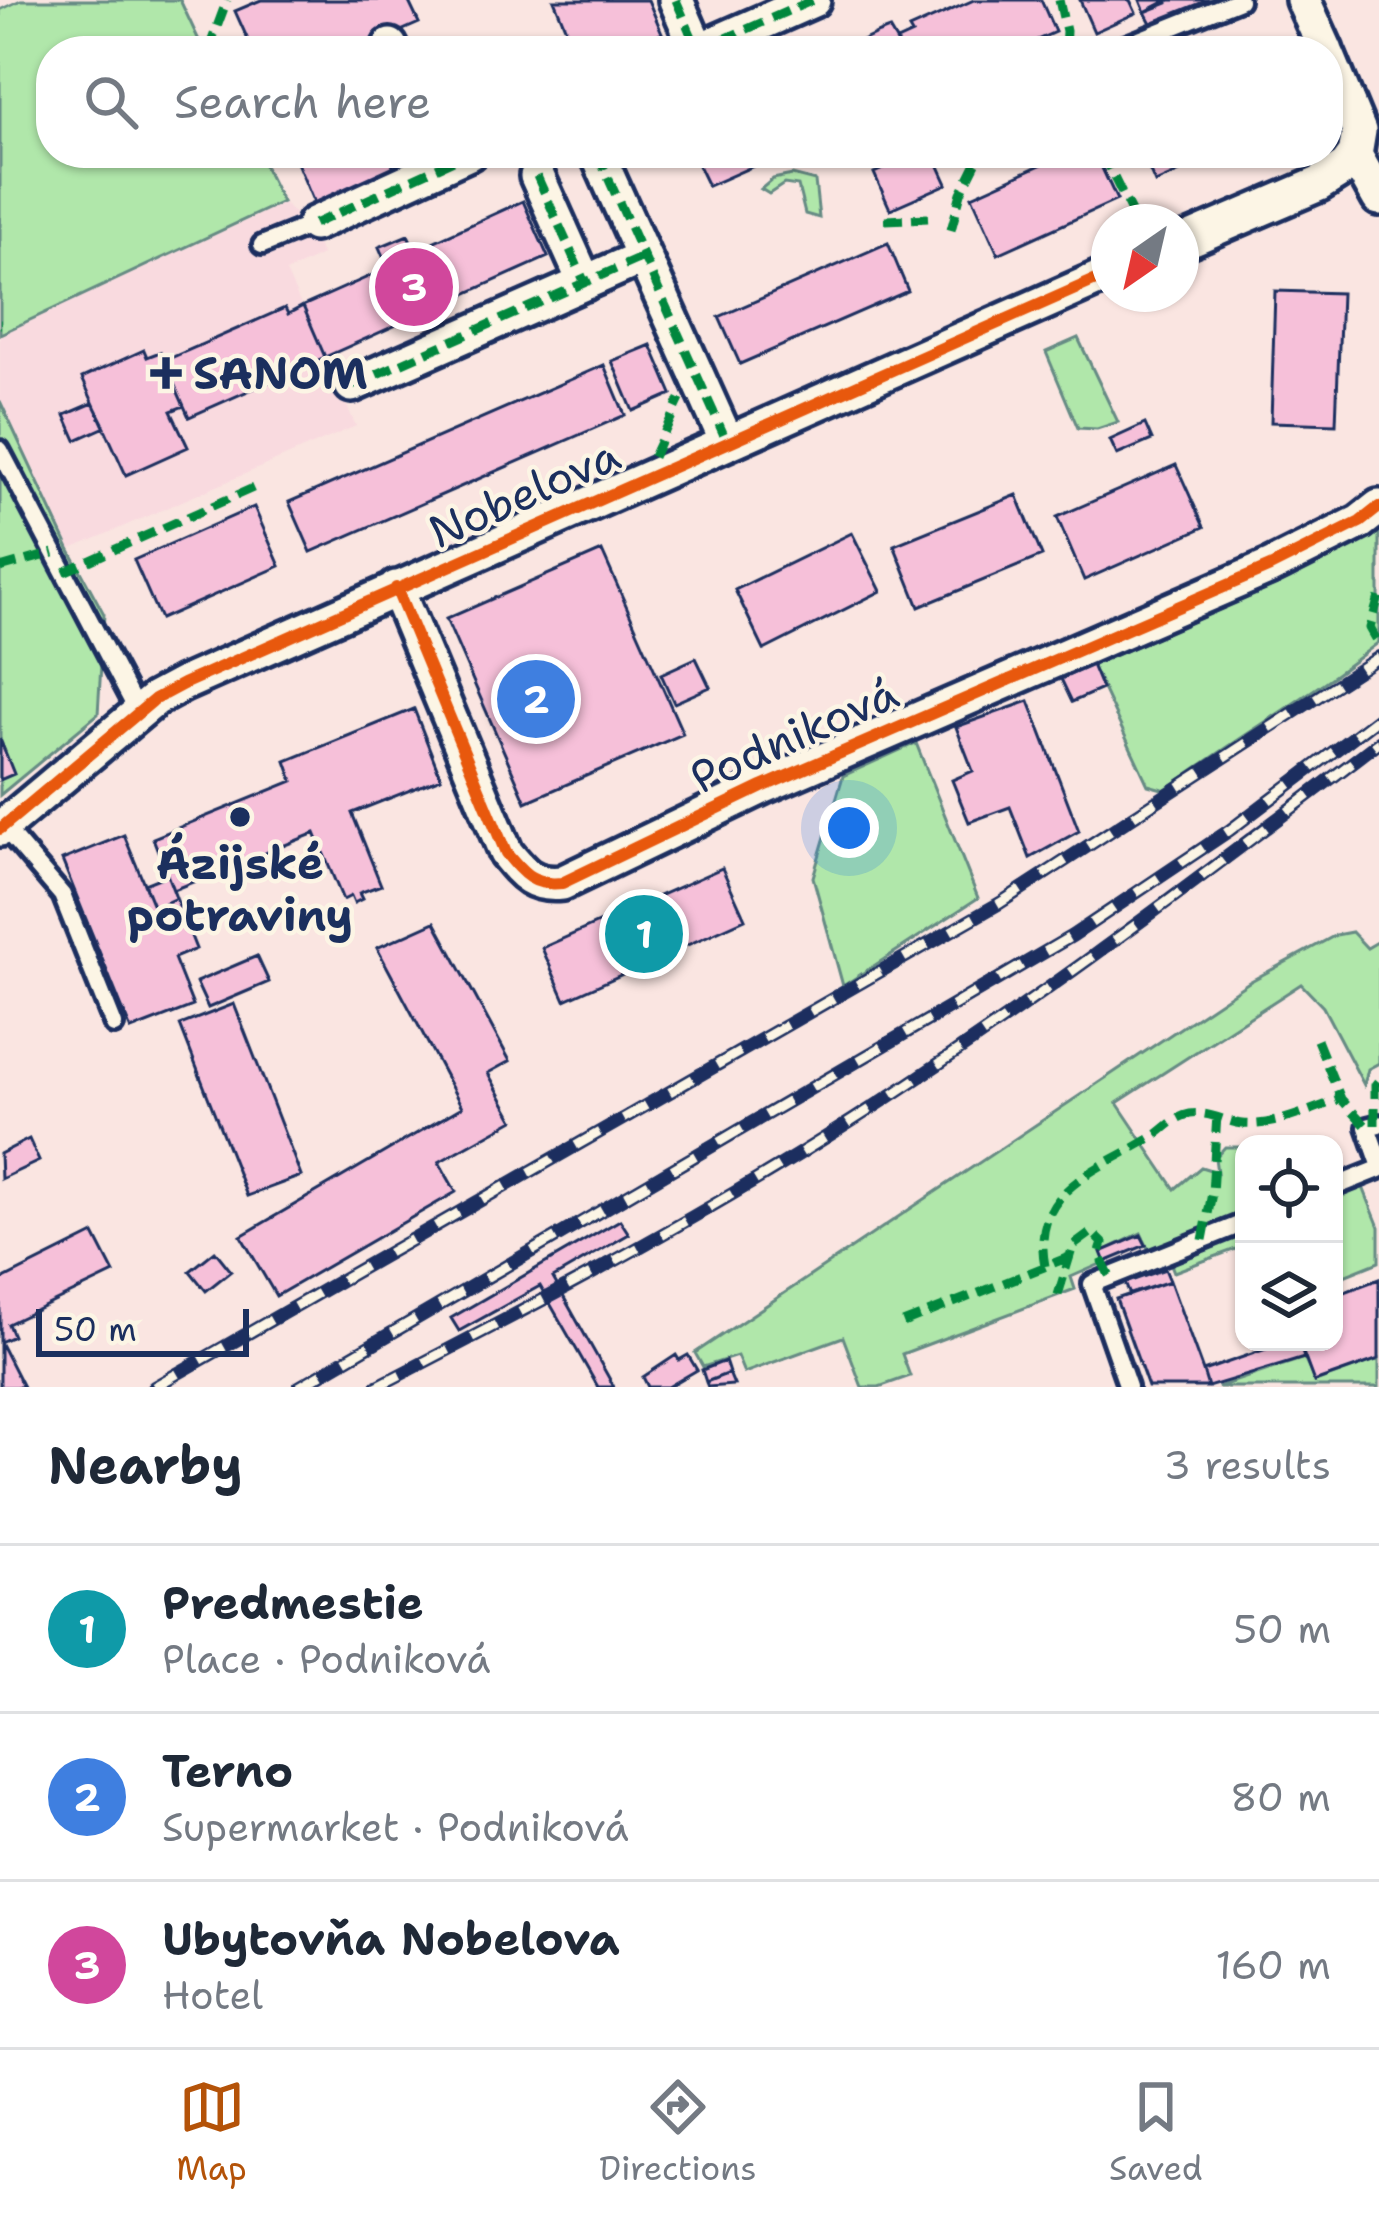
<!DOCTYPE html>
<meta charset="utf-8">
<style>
body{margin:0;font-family:"Shantell Sans",sans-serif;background:#f2f2f3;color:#1f2937}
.controls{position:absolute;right:36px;bottom:36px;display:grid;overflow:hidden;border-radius:24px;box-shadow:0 3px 9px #0004}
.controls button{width:108px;height:108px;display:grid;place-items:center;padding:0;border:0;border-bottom:3px solid #e0e1e3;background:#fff;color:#1f2937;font:60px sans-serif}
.compass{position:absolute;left:1091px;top:204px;width:108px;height:108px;border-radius:50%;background:#fff;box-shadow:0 3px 9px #0004;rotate:214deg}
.scale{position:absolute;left:36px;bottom:30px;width:213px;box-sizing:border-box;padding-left:12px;border:6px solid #1b2f5e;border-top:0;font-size:33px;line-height:42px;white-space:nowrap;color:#1b2f5e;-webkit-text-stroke:9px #fcf5e5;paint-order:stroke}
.you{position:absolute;left:849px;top:828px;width:42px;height:42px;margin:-30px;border:9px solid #fff;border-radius:50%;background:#1a73e8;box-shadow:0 0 0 18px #1a73e833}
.badge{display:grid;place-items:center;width:78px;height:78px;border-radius:50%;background:#b45309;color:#fff;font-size:39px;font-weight:700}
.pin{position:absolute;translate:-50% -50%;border:6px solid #fff;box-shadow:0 3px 12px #0006}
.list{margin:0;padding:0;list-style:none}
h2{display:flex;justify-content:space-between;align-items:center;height:156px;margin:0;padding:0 48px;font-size:51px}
h2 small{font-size:39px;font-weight:400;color:#747a83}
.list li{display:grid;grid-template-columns:78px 1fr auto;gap:36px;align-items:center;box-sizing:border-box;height:168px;padding:0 48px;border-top:3px solid #e0e1e3}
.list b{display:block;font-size:45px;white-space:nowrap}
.list p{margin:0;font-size:39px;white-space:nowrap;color:#747a83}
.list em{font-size:39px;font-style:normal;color:#747a83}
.icon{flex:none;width:66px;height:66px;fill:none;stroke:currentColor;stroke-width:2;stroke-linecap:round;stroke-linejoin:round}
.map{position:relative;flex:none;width:1379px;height:1387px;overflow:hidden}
.search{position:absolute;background:#fff;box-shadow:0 3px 9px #0004;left:36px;right:36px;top:36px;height:132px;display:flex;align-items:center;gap:30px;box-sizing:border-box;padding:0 42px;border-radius:48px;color:#747a83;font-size:45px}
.sheet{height:660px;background:#fff}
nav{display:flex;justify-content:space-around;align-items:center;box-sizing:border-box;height:168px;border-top:3px solid #e0e1e3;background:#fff;font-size:33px;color:#747a83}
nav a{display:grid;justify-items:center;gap:6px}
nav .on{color:#b45309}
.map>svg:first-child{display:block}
.built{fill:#f9dadf}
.green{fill:#b0e7aa;stroke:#668b84;stroke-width:3}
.building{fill:#f6c0d9;stroke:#1b2f5e;stroke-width:3}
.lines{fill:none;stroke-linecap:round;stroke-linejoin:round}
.lane-casing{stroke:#1b2f5e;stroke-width:26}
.street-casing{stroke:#1b2f5e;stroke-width:42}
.lane{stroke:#fcf5e5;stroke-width:16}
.street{stroke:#fcf5e5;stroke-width:33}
.rail-casing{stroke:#1b2f5e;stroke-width:14}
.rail{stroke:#fcf5e5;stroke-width:9;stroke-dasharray:27;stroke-linecap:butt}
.quiet{stroke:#00873e;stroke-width:9;stroke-dasharray:18 9;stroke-linecap:butt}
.cycleway-casing{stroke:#fcf5e5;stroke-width:20}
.cycleway{stroke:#e8590c;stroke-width:12}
.poi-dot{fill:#1b2f5e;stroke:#fcf5e5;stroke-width:4.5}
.labels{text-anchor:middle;stroke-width:9;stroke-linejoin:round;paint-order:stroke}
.poi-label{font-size:45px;font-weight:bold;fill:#1b2f5e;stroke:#fcf5e5;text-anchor:start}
.street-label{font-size:45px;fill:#1b2f5e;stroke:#fcf5e5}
</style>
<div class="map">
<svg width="1379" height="1387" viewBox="0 0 1379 1387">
<rect width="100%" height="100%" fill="#fae5e1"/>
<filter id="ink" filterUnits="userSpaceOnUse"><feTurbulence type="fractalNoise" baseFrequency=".00833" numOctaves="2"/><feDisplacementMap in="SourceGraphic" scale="24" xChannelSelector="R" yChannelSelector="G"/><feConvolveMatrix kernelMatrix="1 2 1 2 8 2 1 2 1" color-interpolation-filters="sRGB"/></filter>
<g filter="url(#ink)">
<path class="built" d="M282 202 308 226 322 255 286 272 356 426 69 550 0 401V334Z"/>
<path class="green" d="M21 0H180L204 51H51V153H258L282 202 0 334V10Z
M792 175 815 181 819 218 805 214 798 186 784 184 769 194 761 189 773 179Z
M1078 338 1118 422 1097 429 1078 428 1046 352Z
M0 401 69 549 104 614 98 714 0 795Z
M1379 530V642C1311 696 1236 738 1166 790L1148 785 1092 665 1290 579Z
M916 743 978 898 843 986 813 877 843 776Z
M1352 932 1367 948 1379 941V1063L1368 1069 1364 1085 1323 1007 1301 984 1117 1103 1175 1189 1201 1167 1217 1172 1215 1158 1225 1147H1244V1246L1174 1272 1167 1254 1148 1248 1141 1233 1102 1252 1105 1262 1071 1277 1075 1289 902 1354 910 1376 879 1387H862L843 1337 744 1373 737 1356 703 1367 695 1353 1249 982 1336 935Z
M1361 1182 1379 1227V1262L1334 1280V1193Z
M1304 1358 1315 1382 1379 1359V1387H1218Z"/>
<path class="building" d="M261 0H408L419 23 355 51H253L235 11Z
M554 0H648L662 33 621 51H575Z
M974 0H1041L1055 32 1012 51H902L897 41 912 34 909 29Z
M1080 0H1130L1136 13 1094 32Z
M1140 0H1168V3L1145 12Z
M1168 0H1209L1152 25 1145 12Z
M889 29 902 51H841L879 33Z
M293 153H388L394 168 314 203Z
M692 153H783L708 186Z
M919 153H933L947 184 890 209 874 173Z
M1067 153H1095L1117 200 998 254 972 196Z
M1142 153H1223L1155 183Z
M523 201 548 257 325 357 303 306 388 268 379 247 408 235 415 250Z
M888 243 908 291 740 364 719 317Z
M1275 291 1341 293 1336 424 1271 422Z
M303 306 325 357 189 417 164 361 285 308 288 314Z
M651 345 672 394 633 411 612 361Z
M144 350 147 357 160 352 184 406 171 411 188 447 126 475 82 378Z
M604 365 625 415 311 552 289 502Z
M93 403 105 427 76 440 65 415Z
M1145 424 1152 440 1117 455 1110 440Z
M1176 465 1204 527 1084 580 1057 517Z
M1017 495 1042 556 919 607 894 545Z
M254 507 280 566 160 619 134 560Z
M852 533 881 591 764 650 735 590Z
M602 551 683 734 526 802 446 619Z
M696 658 710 687 674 703 661 674Z
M1092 665 1102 689 1072 702 1061 679Z
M1029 701 1079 831 1030 858 1010 807 969 822 952 780 973 771 956 727Z
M414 709 441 778 352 813 381 885 359 893 362 899 354 903 351 896 343 900 315 833 173 890 153 838 293 781 286 761Z
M0 739 14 774 0 780Z
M124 835 154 908 176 898 196 949 174 958 193 1006 131 1030 62 860Z
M722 868 745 919 565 1000 542 948Z
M165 869 176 898 154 908 144 884 162 877 160 871Z
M435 922 510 1061 488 1073 514 1120 439 1162 456 1192 276 1296 241 1236 462 1107 377 948Z
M257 956 269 982 208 1008 196 982Z
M234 1004 301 1176 247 1196 180 1025Z
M29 1139 39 1161 1 1179 0 1154Z
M620 1220 629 1234 553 1278 614 1387H598L540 1286 459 1331 451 1318Z
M94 1234 114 1273 8 1324 13 1336 0 1342V1281Z
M1141 1235 1146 1245 1105 1262 1101 1252Z
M215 1251 231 1271 206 1291 190 1271Z
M1165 1269 1170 1281 1130 1295 1125 1283Z
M1379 1279V1359L1314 1382 1299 1342H1334V1296Z
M1170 1281 1203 1371 1208 1387H1148L1116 1299Z
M0 1342 23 1387H0Z
M1286 1342H1299L1304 1358 1208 1387 1203 1371Z
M676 1355 679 1360 688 1355 697 1370 668 1387H648L643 1377Z
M725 1361 729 1373 706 1382 702 1370Z
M729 1373 734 1385 708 1387 706 1382Z"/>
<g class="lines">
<g class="lane-casing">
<path id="lane" d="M1112 51 1239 0
M262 245 314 224
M0 450 139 714
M3 826 62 895 114 1025
M1379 1124 1367 1127 1379 1161
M1334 1187 1379 1169
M1128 1387 1092 1284 1244 1223"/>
</g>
<g class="street-casing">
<path id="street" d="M676 0 698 51
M1303 0 1326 51
M390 46 392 51
M697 51 813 0
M597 153 727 442
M1355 155 1379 198
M537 176 585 283
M314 224 469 153
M1181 243 1319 184 1346 167 1355 155 1359 131 1328 56
M352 385 643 257
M396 588 506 853C524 875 533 886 562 883L762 787 1270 567 1360 522 1379 507
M0 829 155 699 183 684 1109 274"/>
</g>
<use href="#lane" class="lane"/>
<use href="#street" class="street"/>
<g class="rail-casing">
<path id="rail" d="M154 1387 1000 903 1379 657
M299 1387 1072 936 1230 830 1379 717
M376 1387C520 1313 662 1238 799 1154 1002 1029 1190 886 1379 742"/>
</g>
<use href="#rail" class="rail"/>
<path class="quiet" d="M676 0 698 51
M1059 0 1066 31 1065 51
M390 46 392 51
M208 51 227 0
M697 51 813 0
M597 153 727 442
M1102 153 1136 222
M537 176 585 283
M885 220 928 218
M314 224 469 153
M951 230 961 193 981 153
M0 324H1
M352 385 643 257
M653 457 680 399
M0 568 54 553
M64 572 253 488
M1379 597 1370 628 1379 644
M1317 1040 1341 1099 1367 1127
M1375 1125V1085L1379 1080
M1203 1240 1212 1193 1217 1115
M1045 1266C1030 1189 1098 1170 1151 1138 1165 1130 1173 1117 1190 1114 1210 1111 1224 1122 1243 1124 1275 1127 1311 1109 1341 1099
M1058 1295 1073 1246 1092 1232 1103 1243 1099 1255 1110 1277
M903 1323 1069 1257"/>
<g class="cycleway-casing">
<path id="cycleway" d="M396 588 506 853C524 875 533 886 562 883L762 787 1270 567 1360 522 1379 507
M0 829 155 699 183 684 1109 274"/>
</g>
<use href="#cycleway" class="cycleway"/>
</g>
</g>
<g class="poi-dot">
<path d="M160 355h12v12h12v12h-12v12h-12v-12h-12v-12h12z"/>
<circle cx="240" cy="817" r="12"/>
</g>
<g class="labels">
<g class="poi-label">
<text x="193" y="389">SANOM</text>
<text x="240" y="879" text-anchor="middle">Ázijské<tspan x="240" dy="52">potraviny</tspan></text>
</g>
<g class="street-label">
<text transform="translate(524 493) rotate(-24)" y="16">Nobelova</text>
<text transform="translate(794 735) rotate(-24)" y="16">Podniková</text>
</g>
</g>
</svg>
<div class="controls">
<button><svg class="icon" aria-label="locate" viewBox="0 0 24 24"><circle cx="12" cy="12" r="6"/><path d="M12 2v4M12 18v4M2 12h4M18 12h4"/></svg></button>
<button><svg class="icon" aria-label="layers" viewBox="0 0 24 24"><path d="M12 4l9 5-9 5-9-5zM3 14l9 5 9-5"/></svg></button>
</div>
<svg class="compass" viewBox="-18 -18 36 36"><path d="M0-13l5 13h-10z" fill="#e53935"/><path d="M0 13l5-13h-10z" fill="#747a83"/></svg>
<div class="scale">50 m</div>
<div class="you"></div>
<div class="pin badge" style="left:644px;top:934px;background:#0f9aa8">1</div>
<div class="pin badge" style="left:536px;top:699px;background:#3f7fe0">2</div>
<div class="pin badge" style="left:414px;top:287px;background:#d1479c">3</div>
<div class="search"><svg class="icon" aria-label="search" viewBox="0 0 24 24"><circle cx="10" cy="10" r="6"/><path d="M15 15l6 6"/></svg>Search here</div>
</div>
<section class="sheet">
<h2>Nearby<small>3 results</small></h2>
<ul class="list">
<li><span class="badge" style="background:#0f9aa8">1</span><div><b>Predmestie</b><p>Place · Podniková</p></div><em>50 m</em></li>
<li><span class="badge" style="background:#3f7fe0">2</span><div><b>Terno</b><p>Supermarket · Podniková</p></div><em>80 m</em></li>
<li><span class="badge" style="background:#d1479c">3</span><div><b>Ubytovňa Nobelova</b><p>Hotel</p></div><em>160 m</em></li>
</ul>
</section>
<nav>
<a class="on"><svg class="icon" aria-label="map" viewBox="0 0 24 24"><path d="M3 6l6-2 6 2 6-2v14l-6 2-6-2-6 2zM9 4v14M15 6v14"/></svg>Map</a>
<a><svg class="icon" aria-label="directions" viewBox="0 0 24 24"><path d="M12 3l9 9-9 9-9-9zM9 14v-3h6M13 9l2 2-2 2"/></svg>Directions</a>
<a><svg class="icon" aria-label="saved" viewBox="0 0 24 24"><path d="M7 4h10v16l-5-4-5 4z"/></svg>Saved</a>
</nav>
